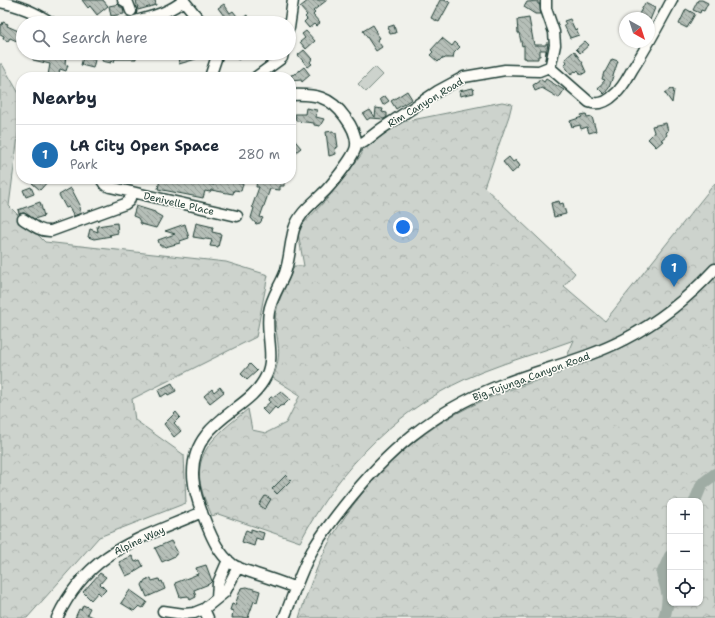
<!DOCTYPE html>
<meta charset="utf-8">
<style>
body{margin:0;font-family:"Shantell Sans",sans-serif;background:#f2f2f3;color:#1f2937}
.controls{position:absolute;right:12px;bottom:12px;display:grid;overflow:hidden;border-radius:8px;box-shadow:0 1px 3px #0004}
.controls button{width:36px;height:36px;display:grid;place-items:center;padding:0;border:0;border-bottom:1px solid #e0e1e3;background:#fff;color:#1f2937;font:20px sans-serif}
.compass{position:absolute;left:619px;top:12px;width:36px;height:36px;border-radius:50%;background:#fff;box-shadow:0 1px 3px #0004;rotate:141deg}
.you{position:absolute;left:403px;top:227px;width:14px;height:14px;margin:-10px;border:3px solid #fff;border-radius:50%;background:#1a73e8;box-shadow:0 0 0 6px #1a73e833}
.badge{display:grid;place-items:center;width:26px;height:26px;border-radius:50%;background:#1f6fb2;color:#fff;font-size:13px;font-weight:700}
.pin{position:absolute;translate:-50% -33px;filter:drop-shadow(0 1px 2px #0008)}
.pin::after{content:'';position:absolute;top:21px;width:14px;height:12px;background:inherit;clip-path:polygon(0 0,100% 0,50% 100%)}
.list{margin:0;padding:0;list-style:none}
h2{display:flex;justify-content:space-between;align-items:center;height:52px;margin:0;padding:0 16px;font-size:17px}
h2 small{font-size:13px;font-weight:400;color:#747a83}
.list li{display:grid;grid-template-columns:26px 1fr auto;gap:12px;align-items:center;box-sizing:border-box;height:60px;padding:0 16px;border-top:1px solid #e0e1e3}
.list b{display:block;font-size:15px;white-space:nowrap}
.list p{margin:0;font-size:13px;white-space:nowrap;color:#747a83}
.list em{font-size:13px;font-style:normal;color:#747a83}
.icon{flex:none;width:22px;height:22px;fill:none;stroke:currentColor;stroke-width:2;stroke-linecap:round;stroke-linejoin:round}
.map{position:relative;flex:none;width:715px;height:618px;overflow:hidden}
.search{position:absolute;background:#fff;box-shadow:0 1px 3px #0004;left:16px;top:16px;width:280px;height:44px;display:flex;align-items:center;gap:10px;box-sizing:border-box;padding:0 14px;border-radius:22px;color:#747a83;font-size:15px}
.panel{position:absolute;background:#fff;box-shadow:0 1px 3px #0004;left:16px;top:72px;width:280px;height:112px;border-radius:16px}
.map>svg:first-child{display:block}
.forest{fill:url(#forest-crowns);stroke:#768880;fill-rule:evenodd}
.garden{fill:#cdd3cd;stroke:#768880}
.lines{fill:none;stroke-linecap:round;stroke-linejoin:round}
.river{stroke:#9faca4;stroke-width:12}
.building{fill:url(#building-back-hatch);stroke:#1f3d34}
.minor-casing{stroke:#1f3d34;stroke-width:13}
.minor{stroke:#fdfcf7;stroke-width:10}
.labels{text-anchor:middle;stroke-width:3;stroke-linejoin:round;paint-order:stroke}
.street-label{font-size:10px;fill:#1f3d34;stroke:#fdfcf7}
</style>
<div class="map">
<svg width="715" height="618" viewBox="0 0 715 618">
<defs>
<pattern id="forest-crowns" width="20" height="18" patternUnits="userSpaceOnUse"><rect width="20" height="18" fill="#cdd3cd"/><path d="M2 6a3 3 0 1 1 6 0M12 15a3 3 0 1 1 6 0" fill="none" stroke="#b0b6b1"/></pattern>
<pattern id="building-back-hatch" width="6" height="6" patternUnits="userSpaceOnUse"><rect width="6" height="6" fill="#b6bfb8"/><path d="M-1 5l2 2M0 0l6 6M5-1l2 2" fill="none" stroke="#939c96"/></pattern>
</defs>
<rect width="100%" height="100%" fill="#f0f1eb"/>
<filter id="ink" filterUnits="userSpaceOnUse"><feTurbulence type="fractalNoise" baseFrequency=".025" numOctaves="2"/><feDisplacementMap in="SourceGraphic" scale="8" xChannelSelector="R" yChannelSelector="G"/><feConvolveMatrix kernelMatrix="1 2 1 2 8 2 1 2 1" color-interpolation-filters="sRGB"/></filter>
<g filter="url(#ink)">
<path class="forest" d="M0 64H2L21 97V112L9 206 45 242 226 262 268 275 256 337 132 399 135 420 184 455 186 503 99 537 27 618H0Z
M502 102 512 104 509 116 484 187 575 273 564 286 605 321 715 183V618H299C308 590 318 562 332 537 366 479 418 429 480 402 506 390 533 382 560 373L574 340C544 351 512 360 482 372 401 404 340 466 300 542L218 514 212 516C209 508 204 499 202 491 190 450 222 431 248 409L252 430 266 433 286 423 300 395 273 378C277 367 280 356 278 344 277 333 274 324 276 313 279 296 289 282 294 266H304L298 233 301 226 327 199 362 154 361 150 402 122ZM670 501H700V603H670Z"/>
<path class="garden" d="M375 67 383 75 366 92 358 84Z"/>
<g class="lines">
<path class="river" d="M695 501 702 484 715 474
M664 618C670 598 668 593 662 574L670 556"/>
</g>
<path class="building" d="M82 0H103L108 6 97 15 90 6 88 8Z
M136 0H155L156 5 138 10Z
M309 0H327L313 11 315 13 313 15 320 23 316 26 314 24 309 28 304 22 307 19 305 17 307 15 300 7Z
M440 0H444L450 2 439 22 431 18Z
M698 0H702L708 3 704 11 701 10 700 13 693 10Z
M538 1V4H540L541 14H535L524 7 527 2Z
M645 3 655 8 650 20 639 14Z
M119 4 120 7H123L124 14 111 16 109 6Z
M224 4 230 13 233 11 240 20 247 15 251 23H226L222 17 224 16 218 8Z
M686 9 695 14 687 28 679 24Z
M529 18 534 45H546V43H548L545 60 546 50H540V56H538V59H526V58H524V45L522 46 519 33H518L517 20Z
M570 19 575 30 576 29 579 35 570 38 564 25 566 24 564 21Z
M3 22 8 24 7 26 23 33V42L20 40 19 42 10 38 8 41 3 39 4 36 0 34V24L2 25Z
M373 25 376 30 375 31 380 38 377 40 382 47 376 51 363 31Z
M394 25 396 33 390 34 388 27Z
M306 31 315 41 306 49 300 42 305 38 302 34Z
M442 38 452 46 455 42 460 47 454 53 453 58H445L444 59 442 58 438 62 430 55 433 52 431 50Z
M585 41 589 45 580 53 576 49Z
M304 50 312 59 310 62 312 64 308 67 298 55Z
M574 51 583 63H582L586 72 581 75 578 70 576 72 575 71 571 74 564 65 567 62 565 59Z
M35 53H41L40 54 57 59 59 53 66 55 65 64 68 65 66 71 60 69 58 77H51L48 75 50 64 33 60Z
M84 53H93L91 59 95 60 93 68 81 65Z
M104 53H136V59H115L114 62 111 61V63L102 61Z
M188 53H195L196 59 179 64 178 57 189 55Z
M233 53H247L238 60Z
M612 59 618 61 609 88 604 94 598 88 605 80 602 79 604 72H605Z
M304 67 310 75 302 82 301 80 291 81V75L295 74Z
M540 79 544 82 546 79 564 90 559 98 542 88 535 91 533 85 538 82Z
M473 88 474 93 460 96 459 91Z
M671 89 674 90 672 103 665 93Z
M407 91 412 99 396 109 391 101Z
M385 96 389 101 383 105 380 99Z
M306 108 317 110 316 117 324 119 320 126 314 125V123L296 121 295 114H305Z
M376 108 383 109 382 112 387 113V117L384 119 370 118 367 120 363 114 370 110 375 117Z
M586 114 587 118 592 117 596 131 589 133 587 127 581 129 580 125 572 127 570 121 582 117 581 115Z
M666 123 668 131 666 133 667 135 661 140 663 141 656 147 648 139 652 135 654 132 652 126Z
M333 131 334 133H336L338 147 335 148 336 154 329 156 326 132Z
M291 136 301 148 291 156Z
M509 157 513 162 516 160 520 166 512 173 503 162Z
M36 179H50L40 190 32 183Z
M160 179H182L181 182 195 185V183L201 184V182L214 185 215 180 224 182 225 180 243 184 241 191 234 190 233 194 211 190 210 192 205 191 203 198 158 189Z
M257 179 263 180 264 179H284V186H280V190L270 189 260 217 263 218 260 223 256 224 251 218 254 208 252 207 259 187H256Z
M31 187 34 194 26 197 23 190Z
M71 188 80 205 79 208 81 213 74 216 69 207 66 208 59 195Z
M559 201 560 204 563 203 566 214 554 217 551 203Z
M40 202 44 216 34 219 24 213 19 214 18 210Z
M136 206 155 212V213L162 217 156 228 141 224 138 218 133 216Z
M117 223 118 233 109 235 111 236 94 239 88 237 90 229 98 232 97 226Z
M196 223 213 227 212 232 221 234 218 247 210 246 212 240 193 237Z
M185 224 189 238 180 241V243L165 247 164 246H160L158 240 175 234 165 231Z
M250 364 257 371 247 380 241 374Z
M172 383 176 391 168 395 167 393 161 397 158 390Z
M220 387 224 392 210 403 204 396 212 389 214 392Z
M281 391 290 399 284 405 280 406 277 409 275 407 268 415 262 409 270 402 269 399 271 397H273Z
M176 412 180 417 174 423 181 431 174 437 164 424Z
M286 475 291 480 277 494 272 489Z
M265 496 271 499 265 509 259 505Z
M251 529 264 533 262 540 256 538 254 546 242 542 245 532 246 530 251 532Z
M171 541 178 553 175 555V556L162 562 155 548Z
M132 556 135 562 140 560 143 566 135 571V572L126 576 119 562Z
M206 565 212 581 209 584 194 590 196 597 190 600 188 596 180 597 175 583 198 574 196 568Z
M100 573 106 577 100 584 106 590 101 595 98 592 91 600 83 592Z
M151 578 152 581 159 579 160 582 162 581 165 589 147 597 142 585 145 580Z
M247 587 260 591 257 602 254 601 248 618H232L233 611 230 610 232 604 235 605 241 588Z
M130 590 147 602 143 608 139 606 134 611 121 603Z
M83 605 90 608 87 614 95 618H75L79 609 81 610Z"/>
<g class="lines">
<g class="minor-casing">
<path id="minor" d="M123 0 128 3 131 11
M183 0 202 23
M0 2C21 6 34 12 52 23
M129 23C148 17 168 14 184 0
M289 28 293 0
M549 67 589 102C598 105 607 102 614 95 622 89 627 79 632 70 647 47 659 24 672 0
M210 77 218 53
M256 77 282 58 283 53
M291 95C315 94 330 96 345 117 351 125 357 136 356 146 355 156 330 187 322 194 312 204 299 213 294 229 290 243 290 258 285 273 280 286 271 298 269 312 265 333 276 356 266 376 254 402 223 412 206 435 184 463 194 494 206 523 212 538 219 554 232 564 239 569 248 571 256 574 269 578 283 583 296 588
M356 145 364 142 381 129 438 91 464 77 505 70 539 71 549 67 551 64 555 45 554 32 546 9V0
M101 179 105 185 110 187 237 216
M23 219C31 224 40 232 51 231L125 204 129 201 132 192
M217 598 218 583 228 560
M204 609 208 618
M163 611 184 614 194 613 204 609 225 592 238 567
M57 618C89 550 138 540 202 512
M284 618C293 596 300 572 312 551 321 535 332 521 343 507 387 451 431 413 498 386 540 369 585 360 625 339 658 322 690 296 715 269"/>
</g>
<use href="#minor" class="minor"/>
</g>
</g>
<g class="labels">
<g class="street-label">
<text transform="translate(425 102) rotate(-31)" y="4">Rim Canyon Road</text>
<text transform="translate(179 203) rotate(13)" y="4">Denivelle Place</text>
<text transform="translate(531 376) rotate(-20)" y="4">Big Tujunga Canyon Road</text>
<text transform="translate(139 540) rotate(-25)" y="4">Alpine Way</text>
</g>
</g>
</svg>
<div class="controls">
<button>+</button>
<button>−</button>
<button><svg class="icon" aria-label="locate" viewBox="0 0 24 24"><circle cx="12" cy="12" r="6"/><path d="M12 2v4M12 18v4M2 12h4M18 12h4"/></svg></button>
</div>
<svg class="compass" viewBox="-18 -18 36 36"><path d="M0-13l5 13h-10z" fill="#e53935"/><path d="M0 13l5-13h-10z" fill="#747a83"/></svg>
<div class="you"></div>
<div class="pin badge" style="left:674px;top:287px">1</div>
<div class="search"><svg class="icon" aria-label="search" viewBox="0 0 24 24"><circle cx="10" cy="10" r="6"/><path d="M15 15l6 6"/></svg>Search here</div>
<section class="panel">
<h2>Nearby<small></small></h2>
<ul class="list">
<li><span class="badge">1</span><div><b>LA City Open Space</b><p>Park</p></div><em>280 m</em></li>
</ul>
</section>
</div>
